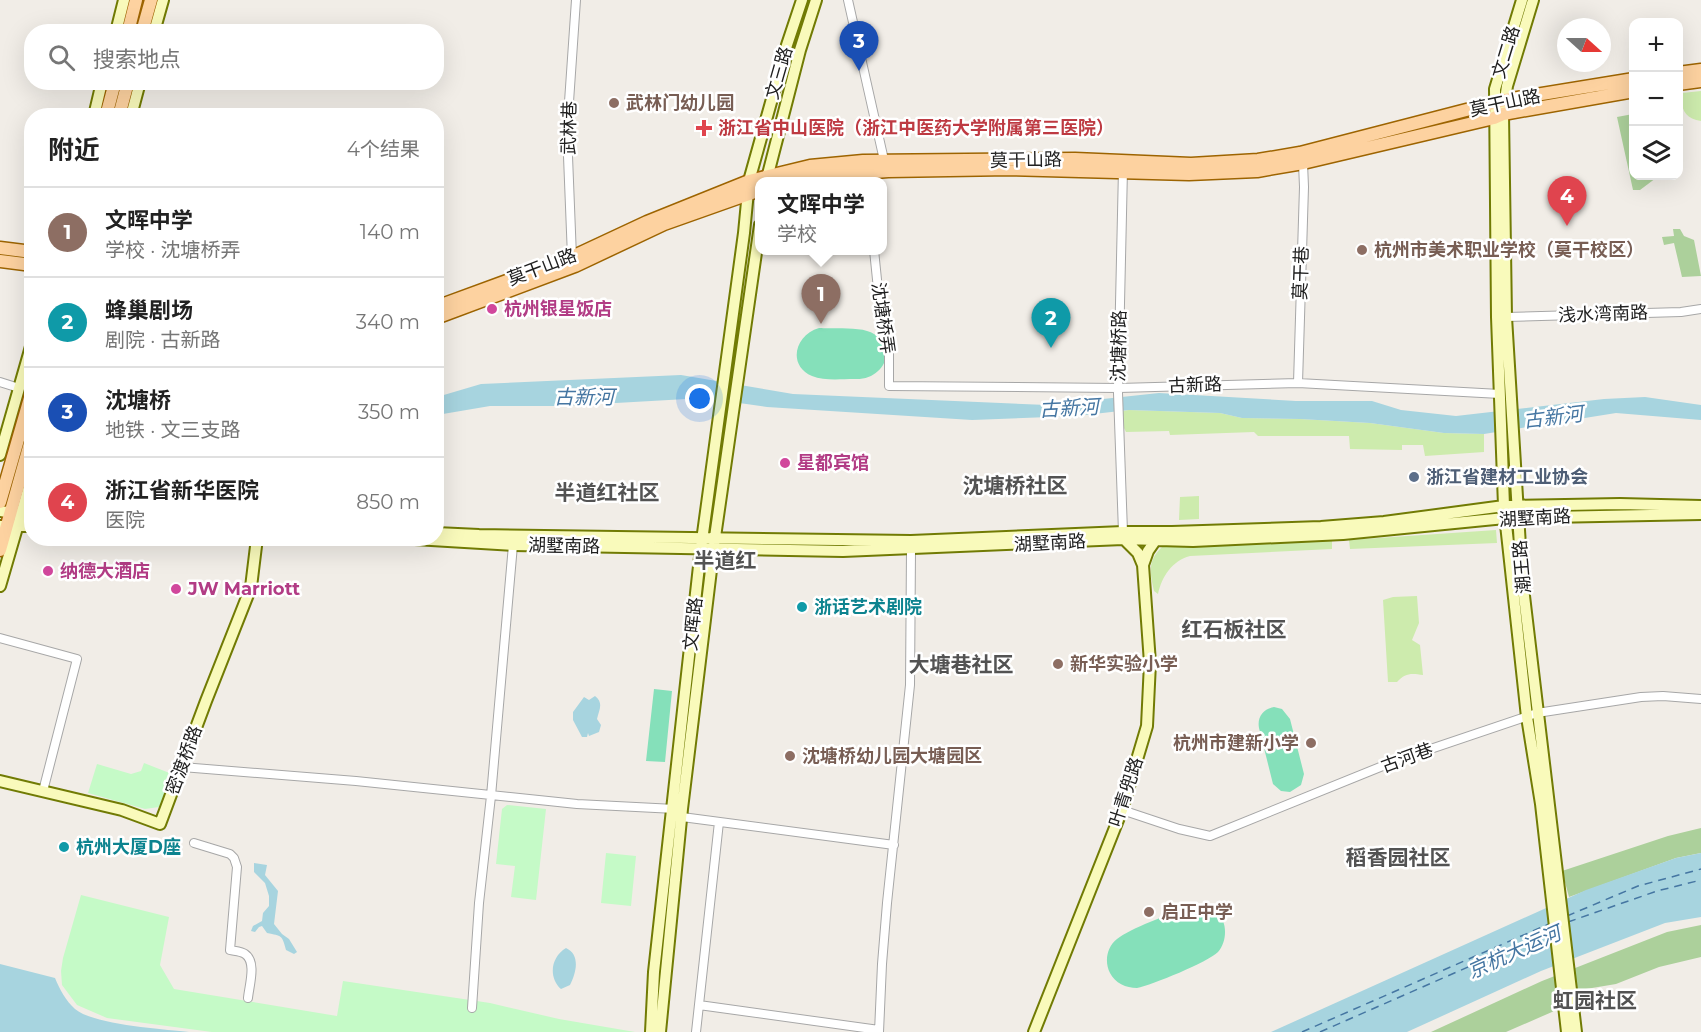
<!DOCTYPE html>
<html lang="zh">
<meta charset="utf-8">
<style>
body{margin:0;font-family:Montserrat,"Noto Sans SC",sans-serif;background:#f2f2f2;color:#222}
.controls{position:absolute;right:18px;top:18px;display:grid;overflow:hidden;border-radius:12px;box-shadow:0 6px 24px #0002}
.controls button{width:54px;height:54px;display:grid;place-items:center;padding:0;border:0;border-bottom:2px solid #e0e0e0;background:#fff;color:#222;font:30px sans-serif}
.compass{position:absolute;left:1557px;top:18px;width:54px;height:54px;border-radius:50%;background:#fff;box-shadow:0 6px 24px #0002;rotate:111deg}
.you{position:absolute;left:700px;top:399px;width:21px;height:21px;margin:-15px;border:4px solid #fff;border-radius:50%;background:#1a73e8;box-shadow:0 0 0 9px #1a73e833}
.badge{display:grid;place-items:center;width:39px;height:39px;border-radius:50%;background:#d93025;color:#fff;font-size:20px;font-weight:700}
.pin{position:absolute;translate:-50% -50px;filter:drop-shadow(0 2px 3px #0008)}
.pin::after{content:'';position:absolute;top:32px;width:21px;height:18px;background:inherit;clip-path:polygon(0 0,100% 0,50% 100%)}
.popup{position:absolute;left:755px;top:177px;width:132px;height:78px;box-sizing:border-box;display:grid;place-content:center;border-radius:12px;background:#fff;filter:drop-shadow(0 2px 4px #0005);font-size:20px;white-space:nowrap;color:#767676}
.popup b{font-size:22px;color:#222}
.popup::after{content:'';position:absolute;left:50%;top:100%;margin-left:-12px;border:12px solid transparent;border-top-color:#fff}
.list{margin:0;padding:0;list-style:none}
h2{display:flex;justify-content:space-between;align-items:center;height:78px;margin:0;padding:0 24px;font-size:26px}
h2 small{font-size:20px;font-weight:400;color:#767676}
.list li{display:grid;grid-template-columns:39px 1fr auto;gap:18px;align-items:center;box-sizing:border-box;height:90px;padding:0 24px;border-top:2px solid #e0e0e0}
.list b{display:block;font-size:22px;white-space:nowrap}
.list p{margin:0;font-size:20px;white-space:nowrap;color:#767676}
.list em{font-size:20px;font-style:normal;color:#767676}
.icon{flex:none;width:33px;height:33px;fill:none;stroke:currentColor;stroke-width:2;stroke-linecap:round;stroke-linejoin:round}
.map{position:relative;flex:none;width:1701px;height:1032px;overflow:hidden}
.search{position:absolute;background:#fff;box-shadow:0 6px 24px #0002;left:24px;top:24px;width:420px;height:66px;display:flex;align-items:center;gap:15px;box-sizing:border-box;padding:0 21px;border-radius:24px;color:#767676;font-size:22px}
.panel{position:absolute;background:#fff;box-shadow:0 6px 24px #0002;left:24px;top:108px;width:420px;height:438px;border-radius:24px}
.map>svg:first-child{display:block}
.grass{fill:#cdebad}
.forest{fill:#acd09b}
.park{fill:#c5fac7}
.pitch{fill:#85e0ba}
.water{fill:#a7d4df}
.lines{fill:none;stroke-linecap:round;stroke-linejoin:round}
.ferry{stroke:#4576a2;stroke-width:1.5;stroke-dasharray:8 6;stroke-linecap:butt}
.street-casing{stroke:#a7a7a7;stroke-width:10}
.secondary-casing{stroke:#717b04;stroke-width:14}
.primary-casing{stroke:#9d6400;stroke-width:15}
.street{stroke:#fff;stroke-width:8}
.secondary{stroke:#f9fabb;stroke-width:10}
.primary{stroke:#fdd2a0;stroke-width:12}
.education-dot{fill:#8d6e63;stroke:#fff;stroke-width:2}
.health-dot{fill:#e0444e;stroke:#fff;stroke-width:2}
.hotel-dot{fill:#d1479c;stroke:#fff;stroke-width:2}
.service-dot{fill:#5c6f8a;stroke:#fff;stroke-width:2}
.culture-dot{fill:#0f9aa8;stroke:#fff;stroke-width:2}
.labels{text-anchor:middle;stroke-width:5;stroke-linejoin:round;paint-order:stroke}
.street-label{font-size:18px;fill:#202020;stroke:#fff}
.education-label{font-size:18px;font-weight:bold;fill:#785e54;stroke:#fff;text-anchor:start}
.health-label{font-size:18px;font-weight:bold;fill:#be3a42;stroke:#fff;text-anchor:start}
.hotel-label{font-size:18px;font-weight:bold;fill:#b23c85;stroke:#fff;text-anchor:start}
.service-label{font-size:18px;font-weight:bold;fill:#4e5e75;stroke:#fff;text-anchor:start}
.culture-label{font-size:18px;font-weight:bold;fill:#0d838f;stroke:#fff;text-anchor:start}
.water-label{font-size:20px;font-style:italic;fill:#4576a2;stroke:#fff}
.quarter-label{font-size:21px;font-weight:bold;fill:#535353;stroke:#fff}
</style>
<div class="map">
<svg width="1701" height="1032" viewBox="0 0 1701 1032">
<rect width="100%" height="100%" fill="#f1ede7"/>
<path class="grass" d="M1701 91V121C1685 119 1680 109 1682 93Z
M1129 410 1220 413 1242 418 1300 419 1370 423 1444 433 1484 434V452L1425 456 1423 445H1402V450L1350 449 1349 436H1258L1254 432 1170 435 1169 431 1126 432 1122 424V411Z
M1199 496V519L1179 520 1180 497Z
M1496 530 1497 543 1350 549 1349 540Z
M1332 540V549L1190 556C1172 561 1162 576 1158 594L1154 591C1150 573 1147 561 1162 547Z
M1417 596 1419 623 1412 640 1420 645 1423 675C1411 673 1405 673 1397 682H1388L1383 600 1393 597Z"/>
<path class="forest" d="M1633 114 1634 176H1655L1656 178 1640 190H1633L1617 117Z
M1673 229H1680L1684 236 1694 240 1701 276 1682 277 1674 243 1664 245 1662 237 1674 236Z
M1701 828V853L1676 858 1569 897 1562 871 1668 836Z
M1701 925V957L1659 967 1616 984 1586 989 1552 1012 1506 1032H1431L1542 981 1667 932Z"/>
<path class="park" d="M144 763 172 774 159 807 145 809 88 793 97 764 131 774 141 771Z
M507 805 546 809 536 900 511 897 515 866 496 864 502 809Z
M606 853 636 856 631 906 601 903Z
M81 895 169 917 160 965 174 989 337 1016 343 981 490 1003 559 1019 635 1032H212L107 1018 77 1005 62 985 61 971 63 958Z"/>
<path class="pitch" d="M819 328C833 329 863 326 874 334 899 350 882 381 854 379 841 379 824 381 812 376 787 365 795 335 819 328Z
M654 689 672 691 665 762 646 761Z
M1274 707 1282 709 1290 719 1304 774 1301 785 1290 792 1281 791 1273 784 1259 728C1257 717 1263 709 1274 707Z
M1196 905C1208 906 1218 910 1223 921 1227 931 1225 944 1218 952 1208 962 1152 985 1137 988 1126 988 1115 983 1110 973 1104 961 1107 947 1117 939 1131 928 1168 915 1186 908Z"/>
<path class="water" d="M681 375 793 394 1047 405 1159 393 1296 401H1372L1401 410 1456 416 1604 399 1645 397 1701 405V420L1616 413 1484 434 1444 433 1370 423 1300 419 1242 418 1220 413 1129 410 1076 416 972 420 767 407 704 398 563 406H490L437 415V397L481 384Z
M595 696C604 703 599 710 597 719L601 725 599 732 589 736 588 733 587 737H582L573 720V712L584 697 589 700Z
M1701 853V917L1665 923 1541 971 1407 1032H1271L1586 890 1676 858Z
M254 863 267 865 265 875 278 891 274 924 282 934 289 939 297 952 294 954 286 950C282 935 282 936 267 933L262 926 259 927 255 932 251 931 253 926 262 921 263 913 269 906V896L265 883 254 872Z
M566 948C581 955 576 973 570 985L561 989C548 977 551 957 566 948Z
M0 964 55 978C60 990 66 1001 75 1009 94 1025 163 1029 189 1032H0Z"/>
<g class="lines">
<path class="ferry" d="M1567 916 1638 886 1701 869
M1568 922 1657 891 1701 880
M1302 1032 1551 923
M1320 1032 1550 931"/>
<g class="street-casing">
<path id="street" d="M848 0 884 160
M1123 169 1118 393 1123 532
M874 250 880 309 889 338V386L1119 388 1298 383 1500 394
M572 257 567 131 576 0
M1506 317 1681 312 1701 309
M0 382 19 388
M1298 383 1304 187 1303 163
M0 638 77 659 43 791
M182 767 356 781 577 804 675 809
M1122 810 1179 829 1210 836 1395 761 1537 713 1641 697 1663 696 1701 699
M682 817 894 845
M194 843 230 854 234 858 237 867 230 950C234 951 241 951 245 954 257 962 249 986 248 998
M699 1005 879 1030
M472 1008 479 903 491 796 513 545
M696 1032 719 822
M879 1032 882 964 887 903 910 685 911 550"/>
</g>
<g class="secondary-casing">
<path id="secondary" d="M1522 0 1495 89 1497 317 1504 506 1527 717 1541 804 1567 1032
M1533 0 1507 86 1503 114 1506 317 1522 579 1576 1032
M116 32 124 0
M154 32 163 0
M94 116 102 82
M131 116 140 82
M766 182 800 50 816 0
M0 455 32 343
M0 511 32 516
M0 526H32
M436 533 479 535 911 541 1123 532H1172L1321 527 1384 522 1504 506 1620 504 1701 506
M398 538 513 545 843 551 1123 539 1193 541 1343 534 1505 518 1701 514
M1123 538 1138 553 1143 565
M0 586 32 476
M0 781 122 810 160 824 206 701 251 587 257 538
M651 1032 654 972 701 548 744 233 749 181 787 45 802 0
M660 1032 682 809 715 537 760 225
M1034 1032 1122 810 1147 726 1150 663 1143 565 1148 551 1155 541"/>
</g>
<g class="primary-casing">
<path id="primary" d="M128 32 136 0
M142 32 151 0
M1678 73 1701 70
M1678 84 1701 81
M106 116 115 82
M119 116 128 82
M791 182 811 177 888 171 1010 169 1189 174 1257 171 1303 163 1494 118 1503 114 1634 91
M0 248 32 252
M0 261 32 265
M436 307 572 257 647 222 749 181 810 166 863 161 1075 159 1191 164 1258 160 1300 153 1505 100 1634 79
M436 318 575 266 664 224 760 190
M0 502 32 391
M0 550 32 436"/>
</g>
<use href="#street" class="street"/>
<use href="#secondary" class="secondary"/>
<use href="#primary" class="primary"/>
</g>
<g class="education-dot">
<circle cx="614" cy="103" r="6"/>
<circle cx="1362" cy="250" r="6"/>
<circle cx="1058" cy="664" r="6"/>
<circle cx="1311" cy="743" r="6"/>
<circle cx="790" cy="756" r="6"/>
<circle cx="1149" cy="912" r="6"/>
</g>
<path class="health-dot" d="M701 119h6v6h6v6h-6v6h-6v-6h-6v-6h6z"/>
<g class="hotel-dot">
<circle cx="492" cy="309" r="6"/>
<circle cx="785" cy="463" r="6"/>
<circle cx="48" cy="571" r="6"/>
<circle cx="176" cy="589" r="6"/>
</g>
<circle class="service-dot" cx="1414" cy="477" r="6"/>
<g class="culture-dot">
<circle cx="802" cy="607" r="6"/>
<circle cx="64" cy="847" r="6"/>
</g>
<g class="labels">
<g class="street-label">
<text transform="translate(1506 52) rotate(-73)" y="6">文二路</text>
<text transform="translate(779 73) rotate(-74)" y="6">文三路</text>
<text transform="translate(1505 103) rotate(-12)" y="6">莫干山路</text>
<text transform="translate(569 128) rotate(-89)" y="6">武林巷</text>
<text transform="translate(1026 160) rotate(-1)" y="6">莫干山路</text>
<text transform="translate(542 267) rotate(-21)" y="6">莫干山路</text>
<text transform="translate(1301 273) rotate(-88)" y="6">莫干巷</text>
<text transform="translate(1603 314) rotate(-2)" y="6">浅水湾南路</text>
<text transform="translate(883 318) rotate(82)" y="6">沈塘桥弄</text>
<text transform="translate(1119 346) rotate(-89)" y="6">沈塘桥路</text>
<text transform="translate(1195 385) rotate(-2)" y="6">古新路</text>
<text transform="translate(1535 518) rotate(-3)" y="6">湖墅南路</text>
<text transform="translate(1050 543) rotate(-3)" y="6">湖墅南路</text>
<text transform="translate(564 546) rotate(1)" y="6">湖墅南路</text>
<text transform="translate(1522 567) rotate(-95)" y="6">潮王路</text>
<text transform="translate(693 624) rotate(-84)" y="6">文晖路</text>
<text transform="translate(1407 758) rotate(-20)" y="6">古河巷</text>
<text transform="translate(184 760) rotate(-70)" y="6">密渡桥路</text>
<text transform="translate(1126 792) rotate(-72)" y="6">叶青兜路</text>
</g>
<g class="education-label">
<text x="626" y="109">武林门幼儿园</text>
<text x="1374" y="256">杭州市美术职业学校（莫干校区）</text>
<text x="1070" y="670">新华实验小学</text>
<text x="1299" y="749" text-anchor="end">杭州市建新小学</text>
<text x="802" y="762">沈塘桥幼儿园大塘园区</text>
<text x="1161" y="918">启正中学</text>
</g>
<g class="health-label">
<text x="718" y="134">浙江省中山医院（浙江中医药大学附属第三医院）</text>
</g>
<g class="hotel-label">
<text x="504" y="315">杭州银星饭店</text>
<text x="797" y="469">星都宾馆</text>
<text x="60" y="577">纳德大酒店</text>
<text x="188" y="595">JW Marriott</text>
</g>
<g class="service-label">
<text x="1426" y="483">浙江省建材工业协会</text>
</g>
<g class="culture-label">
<text x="814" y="613">浙话艺术剧院</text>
<text x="76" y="853">杭州大厦D座</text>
</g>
<g class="water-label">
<text x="584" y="404">古新河</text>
<text transform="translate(1069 408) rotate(-3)" y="7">古新河</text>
<text transform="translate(1553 417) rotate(-7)" y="7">古新河</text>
<text transform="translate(1514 952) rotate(-24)" y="7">京杭大运河</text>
</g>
<g class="quarter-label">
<text x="1015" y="493">沈塘桥社区</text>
<text x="607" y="500">半道红社区</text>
<text x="725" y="568">半道红</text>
<text x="1234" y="637">红石板社区</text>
<text x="961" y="672">大塘巷社区</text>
<text x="1398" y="865">稻香园社区</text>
<text x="1595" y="1008">虹园社区</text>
</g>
</g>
</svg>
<div class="controls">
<button>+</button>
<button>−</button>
<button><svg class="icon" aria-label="layers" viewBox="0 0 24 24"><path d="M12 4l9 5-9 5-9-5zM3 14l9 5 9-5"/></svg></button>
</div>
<svg class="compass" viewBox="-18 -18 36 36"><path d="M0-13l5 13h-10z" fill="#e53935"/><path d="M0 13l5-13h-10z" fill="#767676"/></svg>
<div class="you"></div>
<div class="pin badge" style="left:821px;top:324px;background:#8d6e63">1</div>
<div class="popup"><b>文晖中学</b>学校</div>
<div class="pin badge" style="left:1051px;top:348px;background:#0f9aa8">2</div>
<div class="pin badge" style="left:859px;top:71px;background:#1a4fb4">3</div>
<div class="pin badge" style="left:1567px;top:226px;background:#e0444e">4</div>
<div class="search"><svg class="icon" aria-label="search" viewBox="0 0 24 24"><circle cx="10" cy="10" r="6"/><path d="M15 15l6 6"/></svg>搜索地点</div>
<section class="panel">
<h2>附近<small>4个结果</small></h2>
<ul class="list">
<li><span class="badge" style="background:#8d6e63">1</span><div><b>文晖中学</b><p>学校 · 沈塘桥弄</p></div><em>140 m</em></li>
<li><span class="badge" style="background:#0f9aa8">2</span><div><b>蜂巢剧场</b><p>剧院 · 古新路</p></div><em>340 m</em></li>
<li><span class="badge" style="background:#1a4fb4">3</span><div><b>沈塘桥</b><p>地铁 · 文三支路</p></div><em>350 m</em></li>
<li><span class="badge" style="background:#e0444e">4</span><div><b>浙江省新华医院</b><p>医院</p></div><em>850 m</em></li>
</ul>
</section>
</div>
